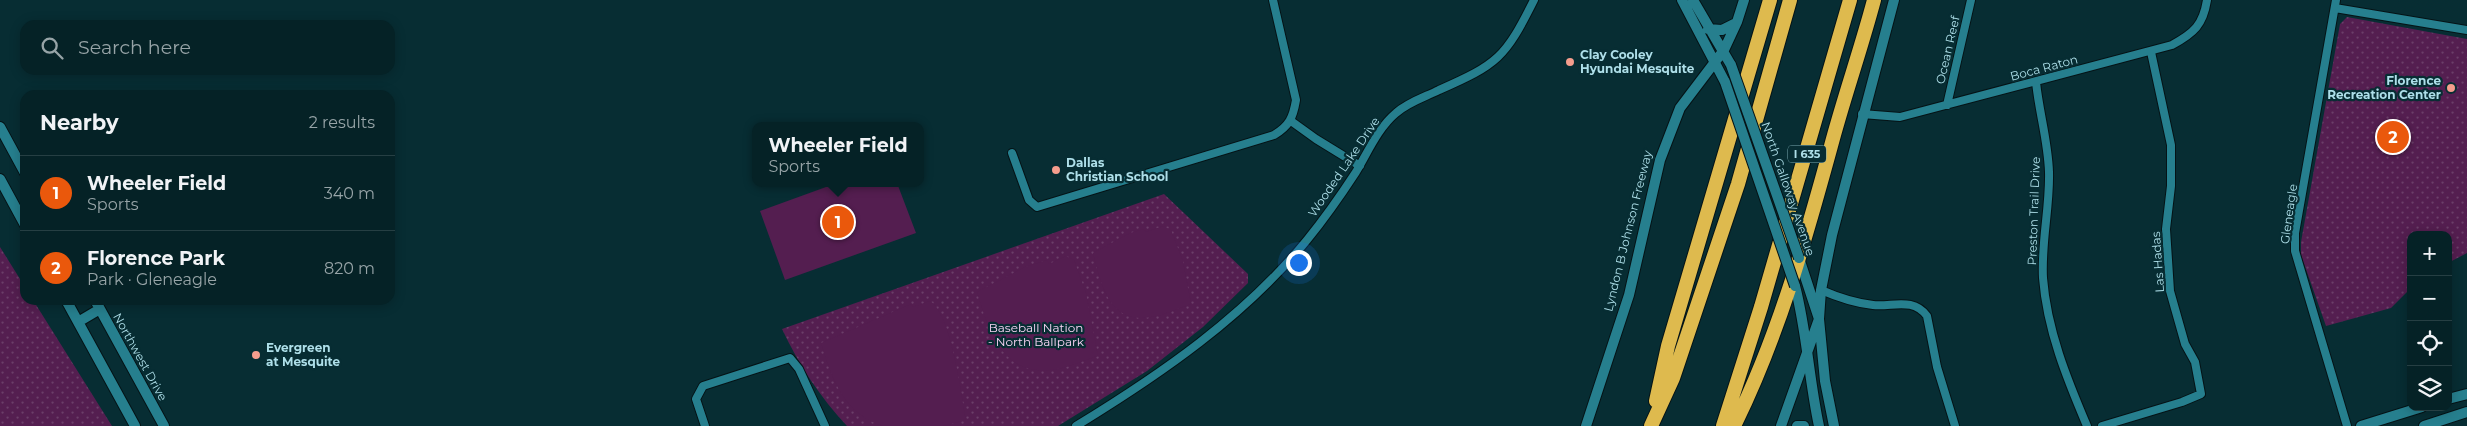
<!DOCTYPE html>
<meta charset="utf-8">
<style>
body{margin:0;font-family:Montserrat,sans-serif;background:#0e2a2e;color:#f1f3f6}
.controls{position:absolute;right:15px;bottom:15px;display:grid;overflow:hidden;border-radius:10px;box-shadow:0 2px 12px #0003}
.controls button{width:45px;height:45px;display:grid;place-items:center;padding:0;border:0;border-bottom:1px solid #263f43;background:#052226;color:#f1f3f6;font:25px sans-serif}
.you{position:absolute;left:1298px;top:262px;width:18px;height:18px;margin:-12px;border:4px solid #fff;border-radius:50%;background:#1a73e8;box-shadow:0 0 0 8px #1a73e833}
.badge{display:grid;place-items:center;width:32px;height:32px;border-radius:50%;background:#ea580c;color:#fff;font-size:16px;font-weight:700}
.pin{position:absolute;translate:-50% -50%;border:2px solid #fff;box-shadow:0 1px 5px #0006}
.popup{position:absolute;left:752px;top:122px;width:172px;height:65px;box-sizing:border-box;display:grid;place-content:center;border-radius:10px;background:#052226;filter:drop-shadow(0 1px 4px #0005);font-size:16px;white-space:nowrap;color:#97a4a7}
.popup b{font-size:19px;color:#f1f3f6}
.popup::after{content:'';position:absolute;left:50%;top:100%;margin-left:-10px;border:10px solid transparent;border-top-color:#052226}
.list{margin:0;padding:0;list-style:none}
h2{display:flex;justify-content:space-between;align-items:center;height:65px;margin:0;padding:0 20px;font-size:21px}
h2 small{font-size:16px;font-weight:400;color:#97a4a7}
.list li{display:grid;grid-template-columns:32px 1fr auto;gap:15px;align-items:center;box-sizing:border-box;height:75px;padding:0 20px;border-top:1px solid #263f43}
.list b{display:block;font-size:19px;white-space:nowrap}
.list p{margin:0;font-size:16px;white-space:nowrap;color:#97a4a7}
.list em{font-size:16px;font-style:normal;color:#97a4a7}
.icon{flex:none;width:28px;height:28px;fill:none;stroke:currentColor;stroke-width:2;stroke-linecap:round;stroke-linejoin:round}
.map{position:relative;flex:none;width:2467px;height:426px;overflow:hidden}
.search{position:absolute;background:#052226;box-shadow:0 2px 12px #0003;left:20px;top:20px;width:375px;height:55px;display:flex;align-items:center;gap:12px;box-sizing:border-box;padding:0 18px;border-radius:15px;color:#97a4a7;font-size:19px}
.panel{position:absolute;background:#052226;box-shadow:0 2px 12px #0003;left:20px;top:90px;width:375px;height:215px;border-radius:15px}
.map>svg:first-child{display:block}
.grass{fill:url(#grass-dots)}
.garden{fill:#541e50}
.lines{fill:none;stroke-linecap:round;stroke-linejoin:round}
.street-casing{stroke:#051316;stroke-width:10}
.secondary-casing{stroke:#051316;stroke-width:12}
.highway-casing{stroke:#051316;stroke-width:16}
.street{stroke:#267f8e;stroke-width:8}
.secondary{stroke:#267f8e;stroke-width:10}
.highway{stroke:#deba4e;stroke-width:14}
.secondary-bridge-casing{stroke:#051316;stroke-width:12;stroke-linecap:butt}
.secondary-bridge{stroke:#267f8e;stroke-width:10}
.poi-dot{fill:#f59d8d;stroke:#072d33;stroke-width:2}
.labels{text-anchor:middle;stroke-width:4.5;stroke-linejoin:round;paint-order:stroke}
.shield{fill:#072d33;stroke:#7caab2;stroke-width:1}
.shield-label{font-size:11px;font-weight:bold;fill:#aedfe9}
.street-label{font-size:12px;fill:#aedfe9;stroke:#072d33}
.poi-label{font-size:12px;font-weight:bold;fill:#aedfe9;stroke:#072d33;text-anchor:start}
.park-label{font-size:12px;fill:#fcd7f7;stroke:#072d33}
</style>
<div class="map">
<svg width="2467" height="426" viewBox="0 0 2467 426">
<defs>
<pattern id="grass-dots" width="8" height="8" patternUnits="userSpaceOnUse" patternTransform="scale(1.25)"><rect width="8" height="8" fill="#541e50"/><path d="M2 2h.1M6 6h.1" fill="none" stroke="#6a3e69" stroke-width="1.8" stroke-linecap="round"/></pattern>
</defs>
<rect width="100%" height="100%" fill="#072d33"/>
<path class="grass" d="M2347 17 2467 39V253L2448 263V235H2411V288L2391 308 2326 326 2301 255V242L2340 24Z
M1164 194 1248 274V283L1203 327 1147 371 1058 426H847C820 397 799 365 782 329Z
M0 247 25 287V300H33L112 426H0Z"/>
<path class="garden" d="M837 183H897L916 233 785 280 760 211Z
M1163 226 1171 230 1183 261 1191 304C1176 309 1158 318 1142 318 1107 319 1100 279 1093 253L1130 233 1144 229 1146 232Z
M1066 256 1074 260 1086 293 1098 356C1083 360 1066 369 1050 370 1001 375 988 328 977 292L1025 267 1047 260 1049 264Z
M930 301C951 314 961 392 966 420L943 426H883C844 414 832 379 821 343L911 304 913 307Z"/>
<g class="lines">
<g class="street-casing">
<path id="street" d="M2336 0 2295 233V251L2347 426
M2335 8 2467 30
M2036 82C2039 112 2048 141 2049 172 2050 207 2041 242 2043 278 2047 330 2067 379 2087 426
M1947 105 1971 0
M1862 114 1900 117 2172 45C2194 33 2203 25 2207 0
M1291 121 1316 139 1360 166
M1012 153 1029 200 1037 207 1274 135C1289 126 1293 118 1296 100L1273 0
M1821 290C1837 297 1855 303 1873 305 1893 307 1913 297 1927 316L1937 367 1955 426
M705 426 696 399 703 386 790 358 799 369 825 426
M1076 426C1161 374 1244 317 1307 240 1325 218 1341 195 1356 172 1368 152 1378 128 1396 113 1408 102 1425 97 1439 90 1498 64 1505 58 1534 0
M2102 426 2182 402 2201 394 2195 362 2185 344 2170 291 2166 229 2171 186V145L2151 52"/>
</g>
<g class="secondary-casing">
<path id="secondary" d="M1682 0 1725 82
M1693 0 1731 65
M1708 29 1722 30 1736 23
M0 127 25 173
M0 179 25 225
M1799 258 1819 319 1825 381 1834 426
M1795 286C1807 332 1809 380 1819 426
M66 300 135 426
M95 300 164 426
M78 322 100 309
M2448 399 2467 394
M1586 426 1629 295 1660 160 1680 108 1724 50 1737 22 1744 0
M1781 426 1819 319 1821 290 1832 235 1894 0
M1797 426H1804
M2361 426 2422 407
M2424 426 2467 412"/>
</g>
<g class="highway-casing">
<path id="highway" d="M1656 401 1668 346 1770 0
M1651 426 1673 378 1738 184 1790 0
M1723 426 1761 307 1850 0
M1734 426C1778 337 1805 241 1831 146 1844 97 1861 49 1874 0"/>
</g>
<use href="#street" class="street"/>
<use href="#secondary" class="secondary"/>
<use href="#highway" class="highway"/>
<g class="secondary-bridge-casing">
<path id="secondary-bridge" d="M1731 65 1799 258
M1725 82 1795 286"/>
</g>
<use href="#secondary-bridge" class="secondary-bridge"/>
</g>
<g class="poi-dot">
<circle cx="1570" cy="62" r="5"/>
<circle cx="2451" cy="88" r="5"/>
<circle cx="1056" cy="170" r="5"/>
<circle cx="256" cy="355" r="5"/>
</g>
<g class="labels">
<rect class="shield" x="1788" y="145.5" width="38" height="17" rx="4"/>
<g class="shield-label">
<text x="1807" y="158">I 635</text>
</g>
<g class="street-label">
<text transform="translate(1948 50) rotate(-77)" y="4">Ocean Reef</text>
<text transform="translate(2044 68) rotate(-15)" y="4">Boca Raton</text>
<text transform="translate(1344 167) rotate(-56)" y="4">Wooded Lake Drive</text>
<text transform="translate(1788 189) rotate(71)" y="4">North Galloway Avenue</text>
<text transform="translate(2034 211) rotate(-88)" y="4">Preston Trail Drive</text>
<text transform="translate(2289 214) rotate(-82)" y="4">Gleneagle</text>
<text transform="translate(1628 231) rotate(-76)" y="4">Lyndon B Johnson Freeway</text>
<text transform="translate(2158 262) rotate(-94)" y="4">Las Hadas</text>
<text transform="translate(140 357) rotate(61)" y="4">Northwest Drive</text>
</g>
<g class="poi-label">
<text x="1580" y="59">Clay Cooley<tspan x="1580" dy="14">Hyundai Mesquite</tspan></text>
<text x="2441" y="85" text-anchor="end">Florence<tspan x="2441" dy="14">Recreation Center</tspan></text>
<text x="1066" y="167">Dallas<tspan x="1066" dy="14">Christian School</tspan></text>
<text x="266" y="352">Evergreen<tspan x="266" dy="14">at Mesquite</tspan></text>
</g>
<g class="park-label">
<text x="1036" y="332">Baseball Nation<tspan x="1036" dy="14">- North Ballpark</tspan></text>
</g>
</g>
</svg>
<div class="controls">
<button>+</button>
<button>−</button>
<button><svg class="icon" aria-label="locate" viewBox="0 0 24 24"><circle cx="12" cy="12" r="6"/><path d="M12 2v4M12 18v4M2 12h4M18 12h4"/></svg></button>
<button><svg class="icon" aria-label="layers" viewBox="0 0 24 24"><path d="M12 4l9 5-9 5-9-5zM3 14l9 5 9-5"/></svg></button>
</div>
<div class="you"></div>
<div class="pin badge" style="left:838px;top:222px">1</div>
<div class="popup"><b>Wheeler Field</b>Sports</div>
<div class="pin badge" style="left:2393px;top:137px">2</div>
<div class="search"><svg class="icon" aria-label="search" viewBox="0 0 24 24"><circle cx="10" cy="10" r="6"/><path d="M15 15l6 6"/></svg>Search here</div>
<section class="panel">
<h2>Nearby<small>2 results</small></h2>
<ul class="list">
<li><span class="badge">1</span><div><b>Wheeler Field</b><p>Sports</p></div><em>340 m</em></li>
<li><span class="badge">2</span><div><b>Florence Park</b><p>Park · Gleneagle</p></div><em>820 m</em></li>
</ul>
</section>
</div>
